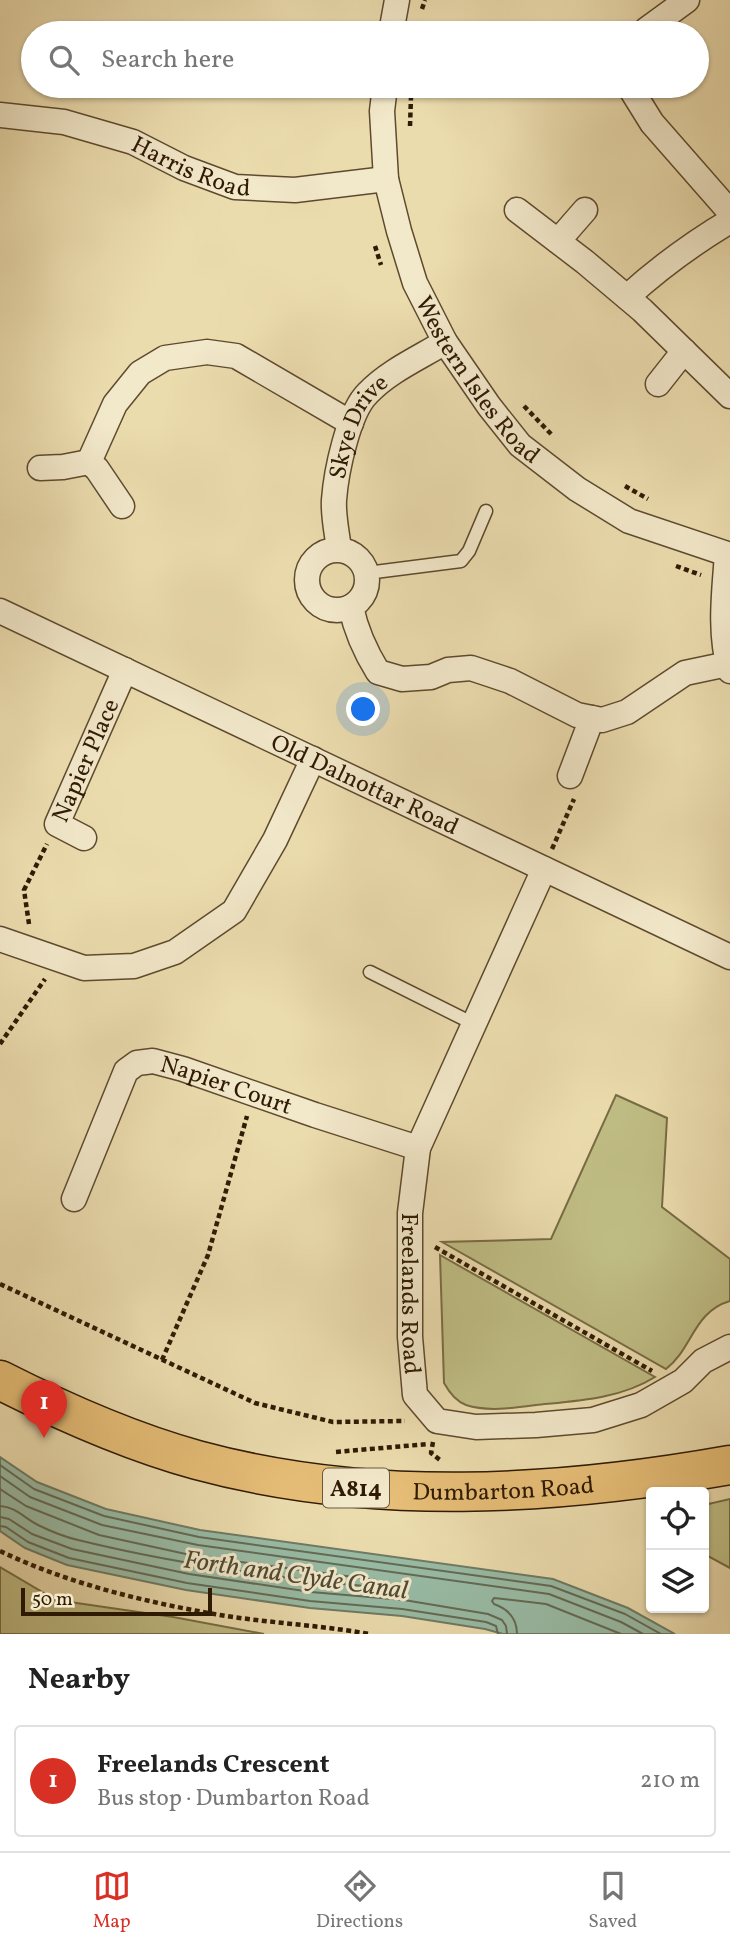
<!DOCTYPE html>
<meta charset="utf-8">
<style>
body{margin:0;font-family:Vollkorn,serif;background:#f2f2f2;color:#222}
.controls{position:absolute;right:21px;bottom:21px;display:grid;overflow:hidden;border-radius:7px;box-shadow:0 2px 5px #0004}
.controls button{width:63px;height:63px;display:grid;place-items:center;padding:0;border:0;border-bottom:2px solid #e0e0e0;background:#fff;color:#222;font:35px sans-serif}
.scale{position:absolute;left:21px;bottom:18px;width:191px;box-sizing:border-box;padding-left:7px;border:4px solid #2f1a04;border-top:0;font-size:19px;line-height:24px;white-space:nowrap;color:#2f1a04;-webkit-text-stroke:5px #f2e8ca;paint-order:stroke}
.you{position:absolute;left:364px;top:710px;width:24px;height:24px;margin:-18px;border:5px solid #fff;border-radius:50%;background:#1a73e8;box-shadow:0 0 0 10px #1a73e833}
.badge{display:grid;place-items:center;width:46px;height:46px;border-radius:50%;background:#d93025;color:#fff;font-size:23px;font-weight:700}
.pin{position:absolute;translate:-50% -58px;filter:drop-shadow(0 2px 4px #0008)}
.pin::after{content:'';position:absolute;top:37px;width:24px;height:21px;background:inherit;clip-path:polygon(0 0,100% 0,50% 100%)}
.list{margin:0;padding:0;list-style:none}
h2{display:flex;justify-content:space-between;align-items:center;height:91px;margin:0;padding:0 28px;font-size:30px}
h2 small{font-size:23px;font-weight:400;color:#767676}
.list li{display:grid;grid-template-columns:46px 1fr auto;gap:21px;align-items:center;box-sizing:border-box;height:112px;margin:0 14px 14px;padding:0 14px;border:2px solid #e0e0e0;border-radius:7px}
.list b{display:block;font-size:26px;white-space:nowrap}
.list p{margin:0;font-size:23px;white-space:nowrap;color:#767676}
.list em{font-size:23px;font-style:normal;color:#767676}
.icon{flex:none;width:38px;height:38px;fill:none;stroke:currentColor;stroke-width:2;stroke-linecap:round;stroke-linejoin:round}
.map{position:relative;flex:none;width:730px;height:1634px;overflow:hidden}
.search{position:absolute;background:#fff;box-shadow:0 2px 5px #0004;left:21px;right:21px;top:21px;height:77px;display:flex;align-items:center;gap:18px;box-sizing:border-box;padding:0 24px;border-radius:38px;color:#767676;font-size:26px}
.sheet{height:217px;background:#fff}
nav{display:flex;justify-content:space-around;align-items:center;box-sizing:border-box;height:98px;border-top:2px solid #e0e0e0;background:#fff;font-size:19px;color:#767676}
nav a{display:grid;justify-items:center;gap:4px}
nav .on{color:#d93025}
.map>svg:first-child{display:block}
.green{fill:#c0be85;stroke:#786c44;stroke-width:2}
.water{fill:#99bca6;stroke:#6f7b65;stroke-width:2}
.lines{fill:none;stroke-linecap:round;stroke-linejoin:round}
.shore{stroke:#646b55;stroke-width:2}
.lane-casing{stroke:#5e4a2e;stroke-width:15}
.street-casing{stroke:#5e4a2e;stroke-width:27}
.primary-casing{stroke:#2f1a04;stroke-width:41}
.path{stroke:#2f1a04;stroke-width:4.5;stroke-dasharray:5 3.5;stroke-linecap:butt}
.lane{stroke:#f2e8ca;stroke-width:12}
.street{stroke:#f2e8ca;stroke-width:24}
.primary{stroke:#e6be77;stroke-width:38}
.labels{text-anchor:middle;stroke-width:6;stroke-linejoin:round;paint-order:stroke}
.shield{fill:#f2e8ca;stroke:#6a583f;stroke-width:2}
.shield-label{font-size:23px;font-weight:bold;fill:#2f1a04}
.street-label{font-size:24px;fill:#2f1a04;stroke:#f2e8ca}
.water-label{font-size:26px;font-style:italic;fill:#4f4b35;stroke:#f2e8ca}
</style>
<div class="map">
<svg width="730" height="1634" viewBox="0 0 730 1634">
<rect width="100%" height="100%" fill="#ebdcae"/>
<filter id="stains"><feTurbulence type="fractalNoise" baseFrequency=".00286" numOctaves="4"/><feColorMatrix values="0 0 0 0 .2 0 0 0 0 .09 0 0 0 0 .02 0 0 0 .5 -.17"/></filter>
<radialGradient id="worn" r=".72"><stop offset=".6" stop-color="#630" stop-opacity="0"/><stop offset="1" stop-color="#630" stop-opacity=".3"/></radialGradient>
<path class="green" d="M616 1095 667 1118 662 1207 730 1259V1301C693 1312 693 1348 666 1369L442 1242 551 1239Z
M440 1255 655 1377C620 1399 576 1401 536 1405 514 1408 487 1412 466 1405 455 1401 449 1392 444 1383Z
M730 1499V1568L704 1554V1505Z
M0 1567 56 1600 173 1617 264 1634H0Z"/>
<path class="water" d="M0 1457 37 1482 106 1509 200 1530 553 1579 628 1608 675 1634H503L485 1629 402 1616 310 1608 186 1590 67 1565 25 1548 0 1531Z"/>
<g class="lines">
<path class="shore" d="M0 1465 34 1489 104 1516 199 1537 551 1586 625 1614 661 1634
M0 1476 30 1497 102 1525 198 1545 549 1594 621 1622 643 1634
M0 1489 26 1506 99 1535 195 1556 376 1580 379 1584 375 1587C275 1578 176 1564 78 1540 65 1537 50 1531 38 1525 24 1518 16 1507 0 1506
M0 1517 9 1519 32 1534 72 1549 189 1574 311 1592 404 1600 488 1614 502 1620 506 1626 507 1634
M0 1526 6 1527 28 1542 69 1558 187 1583 310 1601 402 1609 486 1622 496 1626 498 1634
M517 1634C517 1618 508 1609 494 1604L492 1601 494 1598 546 1604 621 1634"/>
<g class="lane-casing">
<path id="lane" d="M367 573 461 561 469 551 486 511
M370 972 474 1024"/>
</g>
<g class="street-casing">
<g id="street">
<path d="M391 33 397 0"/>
<path d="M645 33 646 30 687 0"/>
<path id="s1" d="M385 86 382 111 386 179 399 231 415 283 445 342 489 406 520 445 577 489 629 521 730 555"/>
<path d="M629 86 652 123 730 212"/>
<path id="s2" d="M0 115 64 122 133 142 184 168 235 187 295 190 386 179"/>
<path d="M517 210 585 262 642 310 730 396"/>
<path d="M558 241 585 210"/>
<path d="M627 297C659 268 693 243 730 221"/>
<path d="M658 384 684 351"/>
<path d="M89 462 115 404 140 373 165 358 207 352 236 356 351 423"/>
<path d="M40 468 63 467 89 462 97 469 122 506"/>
<path id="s3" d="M339 549C337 533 333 516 334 500 336 473 348 412 368 393 389 371 419 358 445 342"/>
<circle cx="337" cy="580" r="30"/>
<path d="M727 555C724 594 719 633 730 671"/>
<path d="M351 607C356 631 365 651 378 672L402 679 431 677 448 670 471 668 510 681 577 715 602 720 627 712 685 673 728 664"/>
<path id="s4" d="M0 611 730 957"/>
<path d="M570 776 592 718"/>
<path id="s5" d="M84 838 57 824 125 670"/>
<path id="s6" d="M544 869 418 1148 410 1213V1337L415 1395 437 1421 476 1427 536 1425 593 1420 641 1405 683 1381 703 1361 730 1347"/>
<path d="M0 939 84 968 134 966 175 952 234 911 275 840 313 759"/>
<path id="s7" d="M74 1199 126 1071 137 1063 153 1061 183 1069 315 1115 418 1148"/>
</g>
</g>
<g class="primary-casing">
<g id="primary">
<path id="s8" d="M0 1380C63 1412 128 1441 197 1460 370 1507 555 1496 730 1465"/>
</g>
</g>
<path class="path" d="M422 9 425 0
M410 126 411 97
M375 246 381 265
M524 406 552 435
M625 486 648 499
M676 566 701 575
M552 849 574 799
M29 924 24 890 47 844
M0 1044 45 979
M435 1247 652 1371
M0 1284 255 1403 333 1422 405 1421
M162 1360 208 1255 247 1116
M433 1442 431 1453 440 1460
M336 1452 428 1444
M0 1551C69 1584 145 1602 220 1615 269 1623 319 1625 369 1634"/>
<use href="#lane" class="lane"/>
<use href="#street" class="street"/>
<use href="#primary" class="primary"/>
</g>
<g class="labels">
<rect class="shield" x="323" y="1468.5" width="66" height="39" rx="5"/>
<g class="shield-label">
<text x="356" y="1496">A814</text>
</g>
<g class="street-label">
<text dy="8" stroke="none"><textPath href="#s2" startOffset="200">Harris Road</textPath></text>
<text dy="8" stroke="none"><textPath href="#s1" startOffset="317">Western Isles Road</textPath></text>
<text dy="8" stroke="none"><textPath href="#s3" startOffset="128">Skye Drive</textPath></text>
<text dy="8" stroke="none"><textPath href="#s5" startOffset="100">Napier Place</textPath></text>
<text dy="8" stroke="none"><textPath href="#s4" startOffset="404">Old Dalnottar Road</textPath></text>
<text dy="8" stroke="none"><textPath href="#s7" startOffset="245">Napier Court</textPath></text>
<text dy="8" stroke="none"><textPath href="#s6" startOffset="452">Freelands Road</textPath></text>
<text dy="8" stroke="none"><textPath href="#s8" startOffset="522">Dumbarton Road</textPath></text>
</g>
<g class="water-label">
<text transform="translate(296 1574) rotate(8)" y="9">Forth and Clyde Canal</text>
</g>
</g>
<rect width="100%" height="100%" filter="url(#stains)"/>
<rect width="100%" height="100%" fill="url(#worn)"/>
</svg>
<div class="controls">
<button><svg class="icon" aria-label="locate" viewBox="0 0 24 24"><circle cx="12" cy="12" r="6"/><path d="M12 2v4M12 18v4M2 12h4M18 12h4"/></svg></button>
<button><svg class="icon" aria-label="layers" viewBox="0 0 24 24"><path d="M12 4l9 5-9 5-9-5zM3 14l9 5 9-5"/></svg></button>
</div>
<div class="scale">50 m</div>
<div class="you"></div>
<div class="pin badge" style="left:44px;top:1438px">1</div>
<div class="search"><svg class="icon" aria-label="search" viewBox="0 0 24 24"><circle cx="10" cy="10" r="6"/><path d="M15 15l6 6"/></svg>Search here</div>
</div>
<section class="sheet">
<h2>Nearby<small></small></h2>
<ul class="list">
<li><span class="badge">1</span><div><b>Freelands Crescent</b><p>Bus stop · Dumbarton Road</p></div><em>210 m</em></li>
</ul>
</section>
<nav>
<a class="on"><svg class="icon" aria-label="map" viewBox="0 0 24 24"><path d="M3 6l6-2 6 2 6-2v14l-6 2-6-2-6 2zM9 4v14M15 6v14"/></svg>Map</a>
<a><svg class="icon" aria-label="directions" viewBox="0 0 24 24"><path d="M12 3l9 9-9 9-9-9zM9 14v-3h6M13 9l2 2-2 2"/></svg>Directions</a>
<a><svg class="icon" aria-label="saved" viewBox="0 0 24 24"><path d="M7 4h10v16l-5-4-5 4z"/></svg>Saved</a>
</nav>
